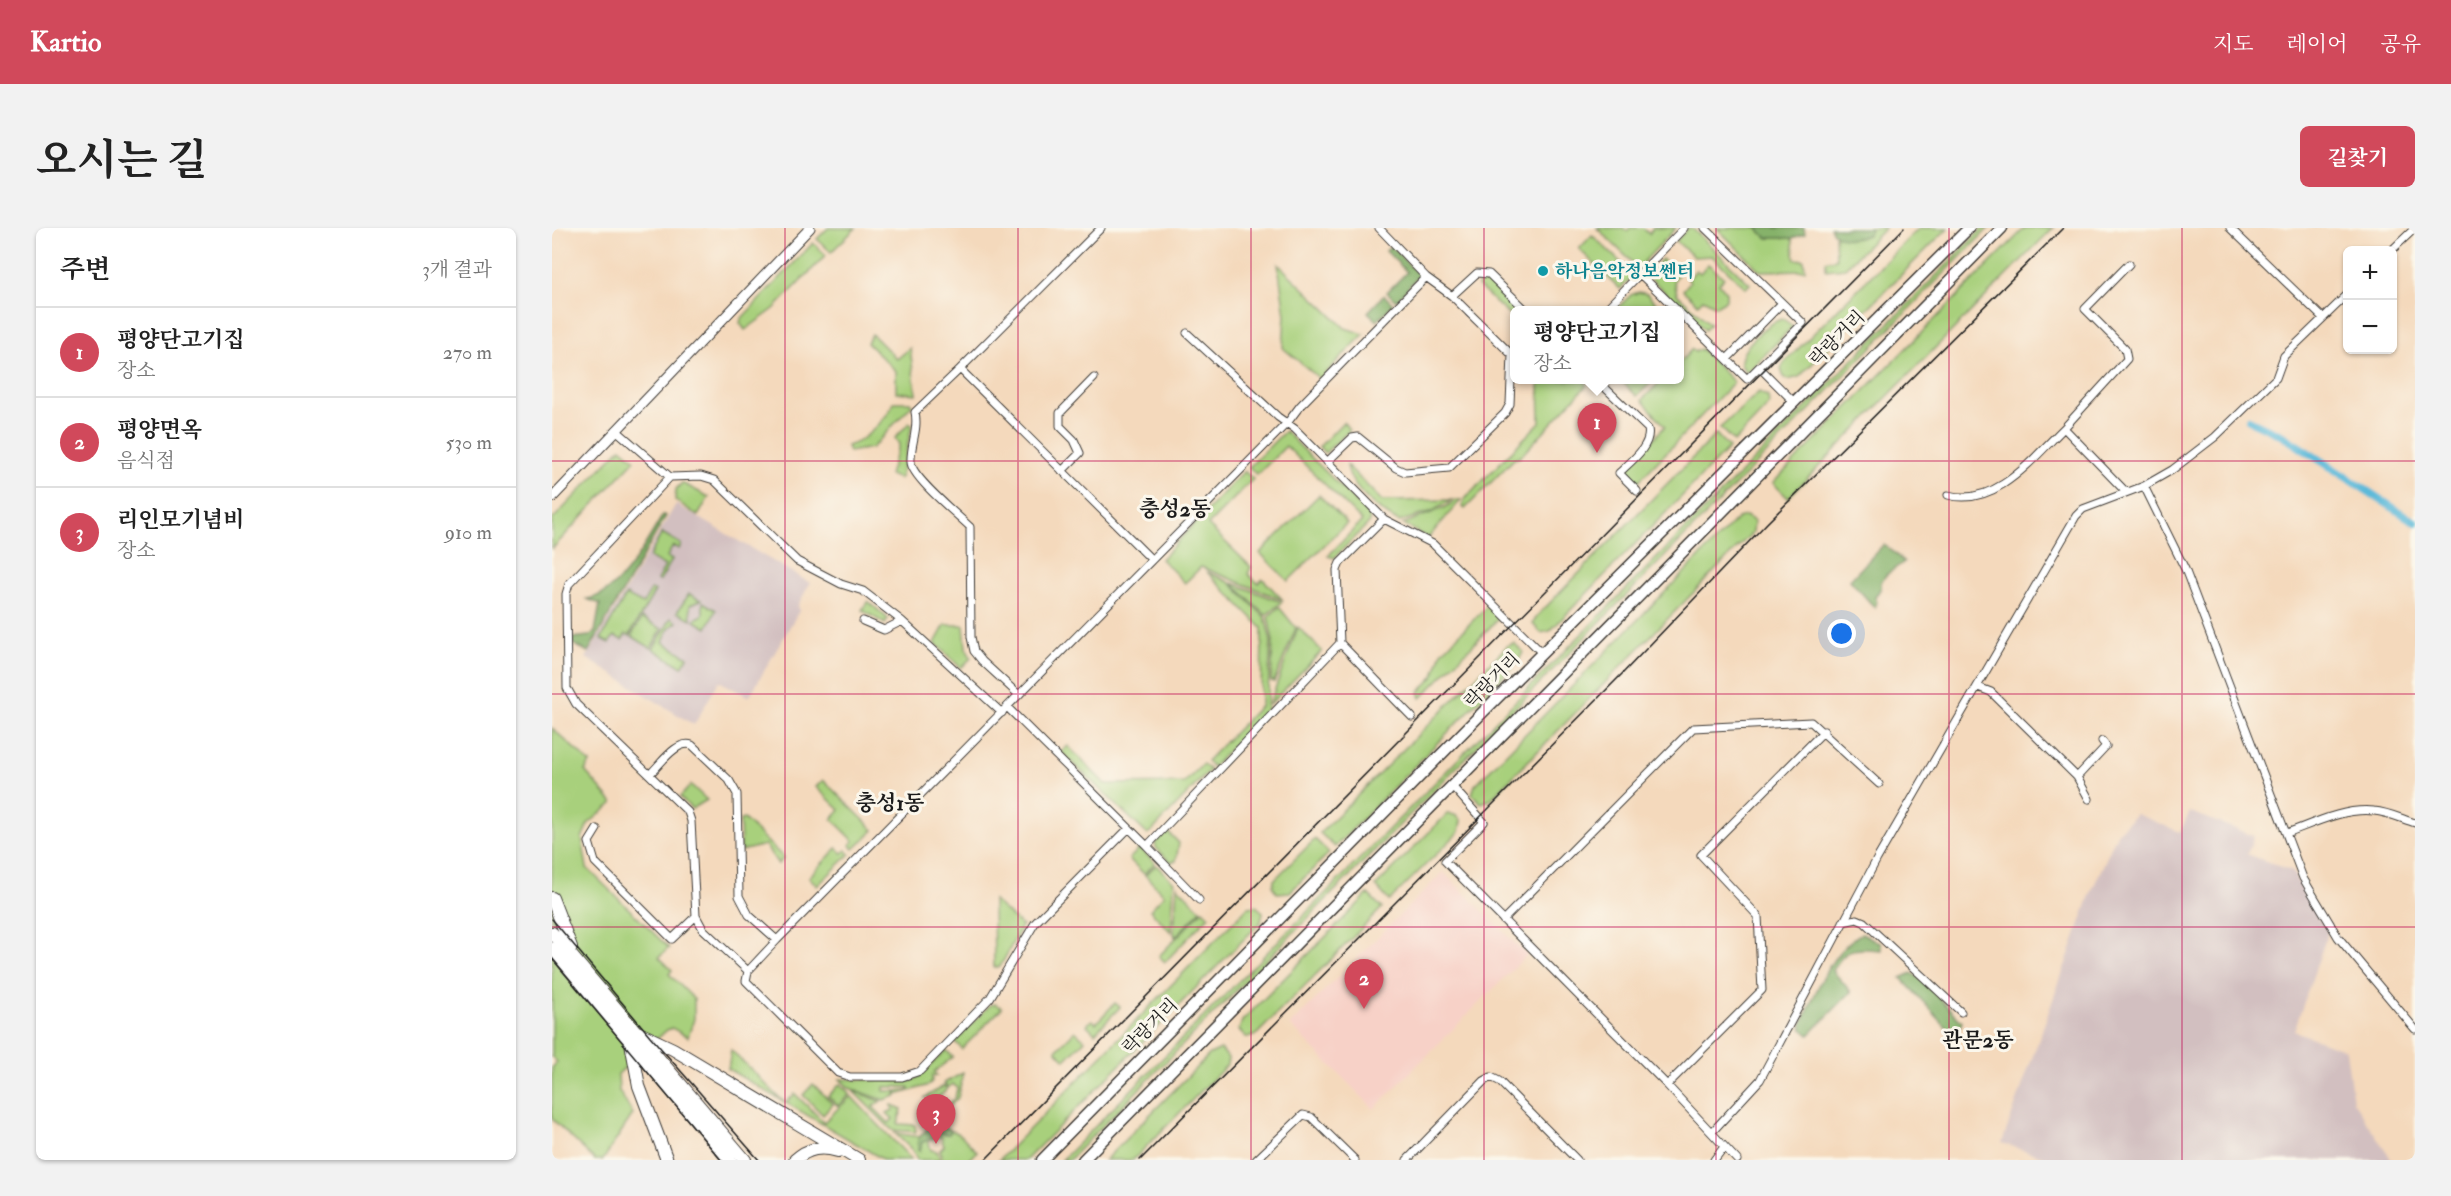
<!DOCTYPE html>
<html lang="ko">
<meta charset="utf-8">
<style>
body{margin:0;font-family:"IM FELL Double Pica","Noto Serif KR",serif;background:#f2f2f2;color:#222}
.controls{position:absolute;right:18px;top:18px;display:grid;overflow:hidden;border-radius:9px;box-shadow:0 2px 4px #0004}
.controls button{width:54px;height:54px;display:grid;place-items:center;padding:0;border:0;border-bottom:2px solid #e0e0e0;background:#fff;color:#222;font:30px sans-serif}
.you{position:absolute;left:1290px;top:406px;width:21px;height:21px;margin:-15px;border:4px solid #fff;border-radius:50%;background:#1a73e8;box-shadow:0 0 0 9px #1a73e833}
.badge{display:grid;place-items:center;width:39px;height:39px;border-radius:50%;background:#d1495b;color:#fff;font-size:20px;font-weight:700}
.pin{position:absolute;translate:-50% -50px;filter:drop-shadow(0 2px 3px #0008)}
.pin::after{content:'';position:absolute;top:32px;width:21px;height:18px;background:inherit;clip-path:polygon(0 0,100% 0,50% 100%)}
.popup{position:absolute;left:958px;top:78px;width:174px;height:78px;box-sizing:border-box;display:grid;place-content:center;border-radius:9px;background:#fff;filter:drop-shadow(0 2px 4px #0005);font-size:20px;white-space:nowrap;color:#767676}
.popup b{font-size:22px;color:#222}
.popup::after{content:'';position:absolute;left:50%;top:100%;margin-left:-12px;border:12px solid transparent;border-top-color:#fff}
.list{margin:0;padding:0;list-style:none}
h2{display:flex;justify-content:space-between;align-items:center;height:78px;margin:0;padding:0 24px;font-size:26px}
h2 small{font-size:20px;font-weight:400;color:#767676}
.list li{display:grid;grid-template-columns:39px 1fr auto;gap:18px;align-items:center;box-sizing:border-box;height:90px;padding:0 24px;border-top:2px solid #e0e0e0}
.list b{display:block;font-size:22px;white-space:nowrap}
.list p{margin:0;font-size:20px;white-space:nowrap;color:#767676}
.list em{font-size:20px;font-style:normal;color:#767676}
.map{position:relative;flex:none;width:1863px;height:932px;overflow:hidden;border-radius:9px}
header{display:flex;align-items:center;gap:36px;box-sizing:border-box;height:84px;padding:0 30px;background:#d1495b;color:#fff}
header strong{font-size:28px}
nav{display:flex;gap:33px;margin-inline-start:auto;font-size:21px}
.intro{display:flex;align-items:center;justify-content:space-between;box-sizing:border-box;height:144px;padding:0 36px}
h1{margin:0;font-size:42px}
.button{padding:15px 27px;border-radius:9px;background:#d1495b;color:#fff;font-size:21px;font-weight:700}
main{display:flex;gap:36px;padding:0 36px}
aside{flex:1;background:#fff;border-radius:9px;box-shadow:0 2px 4px #0004}
.map>svg:first-child{display:block}
.built{fill:#f7d1c7}
.industrial{fill:#d2bfc0}
.green{fill:#a8d07b;stroke:#62764c;stroke-width:1.5}
.forest{fill:#86b26b;stroke:#516744;stroke-width:1.5}
.lines{fill:none;stroke-linecap:round;stroke-linejoin:round}
.canal{stroke:#5bb9d9;stroke-width:8}
.street-casing{stroke:#3c3834;stroke-width:9}
.secondary-casing{stroke:#3c3834;stroke-width:11}
.primary-casing{stroke:#3c3834;stroke-width:13}
.highway-casing{stroke:#3c3834;stroke-width:14}
.street{stroke:#fff;stroke-width:7}
.secondary{stroke:#fff;stroke-width:9}
.primary{stroke:#fff;stroke-width:10}
.highway{stroke:#fff;stroke-width:12}
.tram{stroke:#1c1c1c;stroke-width:1.5}
.grid{fill:none;stroke:#c2185b;stroke-width:1.5;stroke-opacity:0.55}
.culture-dot{fill:#0f9aa8;stroke:#fbf7ec;stroke-width:2}
.labels{text-anchor:middle;stroke-width:6;stroke-linejoin:round;paint-order:stroke}
.culture-label{font-size:18px;font-weight:bold;fill:#0d838f;stroke:#fbf7ec;text-anchor:start}
.street-label{font-size:18px;fill:#1c1c1c;stroke:#fbf7ec}
.quarter-label{font-size:21px;font-weight:bold;fill:#1c1c1c;stroke:#fbf7ec}
</style>
<header>
<strong>Kartio</strong>
<nav><a>지도</a><a>레이어</a><a>공유</a></nav>
</header>
<div class="intro"><h1>오시는 길</h1><a class="button">길찾기</a></div>
<main>
<aside>
<h2>주변<small>3개 결과</small></h2>
<ul class="list">
<li><span class="badge">1</span><div><b>평양단고기집</b><p>장소</p></div><em>270 m</em></li>
<li><span class="badge">2</span><div><b>평양면옥</b><p>음식점</p></div><em>530 m</em></li>
<li><span class="badge">3</span><div><b>리인모기념비</b><p>장소</p></div><em>910 m</em></li>
</ul>
</aside>
<div class="map">
<svg width="1863" height="932" viewBox="0 0 1863 932">
<rect width="100%" height="100%" fill="#fbf7ec"/>
<filter id="ink" filterUnits="userSpaceOnUse"><feTurbulence type="fractalNoise" baseFrequency=".0167" numOctaves="2"/><feDisplacementMap in="SourceGraphic" scale="12" xChannelSelector="R" yChannelSelector="G"/><feConvolveMatrix kernelMatrix="1 2 1 2 8 2 1 2 1" color-interpolation-filters="sRGB"/></filter>
<filter id="wash" filterUnits="userSpaceOnUse"><feTurbulence type="fractalNoise" baseFrequency=".008" numOctaves="4" result="noise"/><feDisplacementMap in="SourceGraphic" scale="24" xChannelSelector="R" yChannelSelector="G"/><feGaussianBlur stdDeviation="1.35" result="paint"/><feColorMatrix in="noise" values="0 0 0 0 0 0 0 0 0 0 0 0 0 0 0 0 0 1.4 0 .05"/><feComposite in="paint" operator="in"/></filter>
<g filter="url(#wash)">
<rect width="100%" height="100%" fill="#f4d9bc"/>
<path class="built" d="M891 644 975 727 822 881 738 797Z"/>
<path class="industrial" d="M124 276 258 355 246 377 247 383 197 469 167 453 142 497 34 430Z
M1638 584 1702 608 1695 626 1740 643 1776 704 1742 803 1794 822 1801 873 1840 932H1502L1450 915 1540 662 1566 604 1584 586 1628 604Z"/>
<path class="green" d="M276 0H304L279 24 265 11Z
M1045 0H1071L1075 3 1078 0H1091L1097 6 1101 0H1124L1086 40Z
M1136 0H1140L1198 56 1194 60 1160 28 1142 29 1124 13Z
M1165 0H1205L1215 10H1240L1243 31 1252 32 1253 42 1208 43Z
M1319 0H1333L1293 40 1274 42V33L1284 31 1283 7H1316Z
M1367 0H1396L1247 149 1236 152 1232 150 1229 141 1232 135Z
M1431 0H1437L517 932H510Z
M1473 0H1501L1236 270 1221 255Z
M1040 7 1082 47 1068 61 1027 21Z
M261 15 274 27 222 81 193 102 188 95 189 91Z
M1110 31 1126 46 1122 53 1125 66 1158 96 1153 102 1095 47Z
M726 36 793 100 812 106 768 151 731 120 733 87Z
M1156 36 1172 50 1167 55 1174 64V72L1164 78 1151 71 1146 76 1131 62 1138 54 1136 51 1144 42 1148 45Z
M931 52H934L965 82 962 92 926 58Z
M1087 64 1095 66 1110 82H1063L1079 67Z
M1231 91 1241 98 1195 145 1189 137C1187 121 1216 93 1231 91Z
M320 106 345 131 358 120 364 166 344 164V143L315 115Z
M1140 121 1143 124 1149 121 1182 154 1085 255 1072 243 1113 198 1090 172 1110 152H1128V134Z
M987 152H1032L1035 157 968 229 962 231 913 281 910 278 913 271 988 194Z
M1068 152H1102L1085 168Z
M1207 164 1216 169 1217 177 1182 214 1168 200Z
M342 174H358L360 177 320 220 297 224 295 218C312 214 336 190 342 174Z
M791 194 798 202 773 225 767 219Z
M357 195 360 197 348 251 337 247 347 216 343 210Z
M733 203 818 288 817 295 782 330 776 328 810 293 734 218 705 247 697 239Z
M1164 206 1177 220 998 403 989 405 981 396 984 389Z
M69 220 83 232 0 321V292Z
M795 237 830 273 900 272 881 283 847 294C827 283 798 261 795 237Z
M692 243 701 251 656 297 699 339 696 346 706 355 711 351 731 372 649 339 633 355 609 331Z
M130 255 157 269 146 288 123 272 124 261Z
M767 267 795 295 736 353 708 325Z
M904 272H909L876 310 851 296 894 279Z
M1194 288 1202 293 1201 304 938 572 929 575 920 566 923 557 1186 290Z
M110 305 129 316 127 321 121 318 115 329 120 332 108 353 105 352 113 338 97 329Z
M655 344 677 354 713 389 719 413 715 481 661 539 655 533 709 477 710 400Z
M680 355 730 374 714 387Z
M99 362 103 363 77 408 74 406 70 412 62 408 57 415 49 411 74 367 91 376Z
M137 366 149 372 138 377 139 391 125 384Z
M316 373 336 391 333 396 310 382Z
M151 374 164 382 155 400 141 392 151 387Z
M935 378 947 390 869 470 867 464 882 448 890 424Z
M727 379 744 400 722 454 719 453 721 413 716 389Z
M90 390 110 401 99 420 79 408Z
M119 390 125 394 116 401 111 414 136 429 130 439 101 421Z
M393 397H412L414 420 419 430 409 440 383 415Z
M746 399 770 423 717 477Z
M962 415 971 424 967 432 783 619 768 605 956 417Z
M0 500 38 535 33 543 61 575 36 596 30 610 35 640 117 720 107 729 120 742 117 746 142 771V791L136 809 120 800 115 802 66 846 67 863 81 886 51 932H43L0 891V840L5 834 0 829Z
M516 518 553 556 632 555 651 536 658 542 602 601 595 606 509 524Z
M271 552 322 602 302 621 298 617 302 613 280 591 288 582 264 559Z
M139 557 155 572 140 581 128 569Z
M896 585 905 588 909 593 907 604 837 673 824 658Z
M192 591 232 630 226 636 213 617 189 623 188 592Z
M615 603 627 615 624 633 618 634 604 620 603 615Z
M763 611 777 625 738 664 725 665 721 659 722 652Z
M285 620 290 625 294 622 298 626 265 658 257 649Z
M588 620 603 635 592 646 577 631Z
M604 637 622 654 619 704 598 682 612 667 593 647Z
M625 658 649 682 623 709 622 706Z
M816 666 830 680 704 807 699 809H694L687 802 690 793Z
M441 672 470 698 448 739H442Z
M704 678 711 684 709 694 474 932H447L696 679Z
M651 682 657 688 613 734 607 728Z
M563 775 568 779 543 805 535 797 540 792 544 795Z
M444 776 450 780 410 821 403 814 438 777Z
M523 803 533 812 513 832 504 822Z
M669 821 676 830 675 837 581 932H553L658 826Z
M179 822 233 875 243 866 272 894 299 868 360 932H332L176 841Z
M394 822 401 829 382 844 385 848H380V853L377 857 345 867V863L357 862V859H332V863H344V868L332 872 297 860 288 851 360 853 368 848Z
M411 845 406 870 383 894 378 891 386 877 375 869 372 870 392 858 395 861 385 871 394 879 403 870 405 860 401 856 396 860 392 855Z
M261 856 281 876 271 887 251 867Z
M288 856 298 866 286 878 276 868Z
M301 863 329 873 321 879 337 895 341 891 335 885 341 882 340 877 350 881 346 896 363 897 364 904 340 902Z
M399 902 410 908 425 924 417 932H391L388 922 392 918 389 909 385 908 386 905 397 906Z
M343 905 368 909 366 922 370 914 376 912 379 922 385 923 388 932H365L361 923Z"/>
<path class="forest" d="M1205 0H1252L1253 6 1240 10H1215Z
M1278 0H1319L1317 6C1304 13 1284 13 1278 0Z
M839 18 867 47 844 73 835 64 855 44 834 23Z
M832 67 841 76 825 93 816 84Z
M111 287 114 288 36 424 21 416V410L37 408 43 404 48 376 35 371C69 366 94 314 111 287Z
M1332 316 1352 334 1334 347 1329 354V360L1323 369 1325 374 1323 380 1298 352Z
M1310 705 1329 716V722C1304 720 1293 718 1281 743L1299 764 1257 807 1250 801V796C1265 763 1277 724 1310 705Z
M1360 745 1371 753 1410 794 1406 803 1400 805 1349 750Z
M390 897 399 902 397 906 386 905 381 911 370 914 368 923 366 922V911C373 902 378 897 390 897Z"/>
<g class="lines">
<path class="canal" d="M1697 192 1731 208 1863 294"/>
</g>
</g>
<g filter="url(#ink)">
<g class="lines">
<g class="street-casing">
<path id="street" d="M549 0 408 141 599 331
M827 0 874 49
M1678 0 1771 90
M1840 22 1863 0
M1088 46 1125 82
M1053 82 1132 0
M1128 85 1195 151 1251 95 1153 0
M635 105 726 189 743 201 832 291 881 316 990 425
M1175 131 1230 75
M1207 139 1243 175
M408 141 363 184C367 202 358 217 359 234 359 249 406 287 418 299L419 409 422 423 430 433 467 467
M1045 152 1096 201C1100 218 1078 234 1067 245L1085 263
M1512 200 1575 131 1573 121 1533 81 1577 36
M64 202 118 249 149 248 162 252 245 333 289 356 311 363 350 393
M775 234 800 210 806 209 844 240 853 244 897 240 953 185 958 176 960 127 900 68
M510 243 528 225 522 212 508 198V185L542 150
M118 249 17 356 14 366 15 460 24 476 136 584 139 593 144 688 151 701 196 743
M1592 258 1633 341 1751 650 1786 709 1863 801
M1396 267C1444 280 1481 230 1512 200L1574 264
M311 393 332 402 350 393 450 485
M788 415 860 489
M1426 459 1439 464 1525 549 1537 571
M455 479 595 618 788 415 785 342 788 335 832 291
M98 546C109 536 124 512 140 517L177 552 185 566 187 668 197 687 225 712
M1525 549 1554 518 1550 513
M900 558 932 594 893 633 1115 857 1185 932
M577 600 483 695 438 770 368 843 350 849H298L286 845 194 753 196 743 225 712 736 194 748 178 874 49 900 68 925 45 937 46 974 82
M45 601 37 614 43 634 120 711 144 688
M1735 605C1762 595 1792 580 1822 583 1836 584 1850 591 1863 595
M595 618 647 672
M951 692 1141 500 1259 494 1327 556
M1291 694 1305 691 1312 694 1409 784
M1115 857 1210 762 1206 688 1149 627 1272 503
M1160 904 1208 852 1325 631 1524 288 1531 281 1592 258 1620 242 1663 209 1724 150 1732 128 1796 66
M704 932 751 887 759 889 803 932
M855 932 932 853 939 849 947 853 1025 932
M1162 932 1172 919"/>
</g>
<g class="secondary-casing">
<path id="secondary" d="M0 270 258 0"/>
</g>
<g class="primary-casing">
<path id="primary" d="M490 932 932 483 1417 0
M531 932 1450 0"/>
</g>
<g class="highway-casing">
<path id="highway" d="M0 670 19 719
M0 705 193 932
M0 721 178 932
M85 804 121 821 307 932
M79 815 87 858 115 932
M243 932C256 920 269 918 286 923"/>
</g>
<use href="#street" class="street"/>
<use href="#secondary" class="secondary"/>
<use href="#primary" class="primary"/>
<use href="#highway" class="highway"/>
<path class="tram" d="M0 691 98 808 207 932
M0 730 169 932
M433 932 1352 0
M588 932 1070 446 1215 295 1511 0"/>
</g>
</g>
<path class="grid" d="M233 0V932M466 0V932M699 0V932M932 0V932M1164 0V932M1397 0V932M1630 0V932M0 233H1863M0 466H1863M0 699H1863"/>
<circle class="culture-dot" cx="991" cy="43" r="6"/>
<g class="labels">
<g class="culture-label">
<text x="1003" y="49">하나음악정보쎈터</text>
</g>
<g class="street-label">
<text transform="translate(1285 110) rotate(-45)" y="6">락랑거리</text>
<text transform="translate(940 452) rotate(-45)" y="6">락랑거리</text>
<text transform="translate(598 798) rotate(-45)" y="6">락랑거리</text>
</g>
<g class="quarter-label">
<text x="623" y="288">충성2동</text>
<text x="338" y="582">충성1동</text>
<text x="1426" y="819">관문2동</text>
</g>
</g>
</svg>
<div class="controls">
<button>+</button>
<button>−</button>
</div>
<div class="you"></div>
<div class="pin badge" style="left:1045px;top:225px">1</div>
<div class="popup"><b>평양단고기집</b>장소</div>
<div class="pin badge" style="left:812px;top:781px">2</div>
<div class="pin badge" style="left:384px;top:916px">3</div>
</div>
</main>
